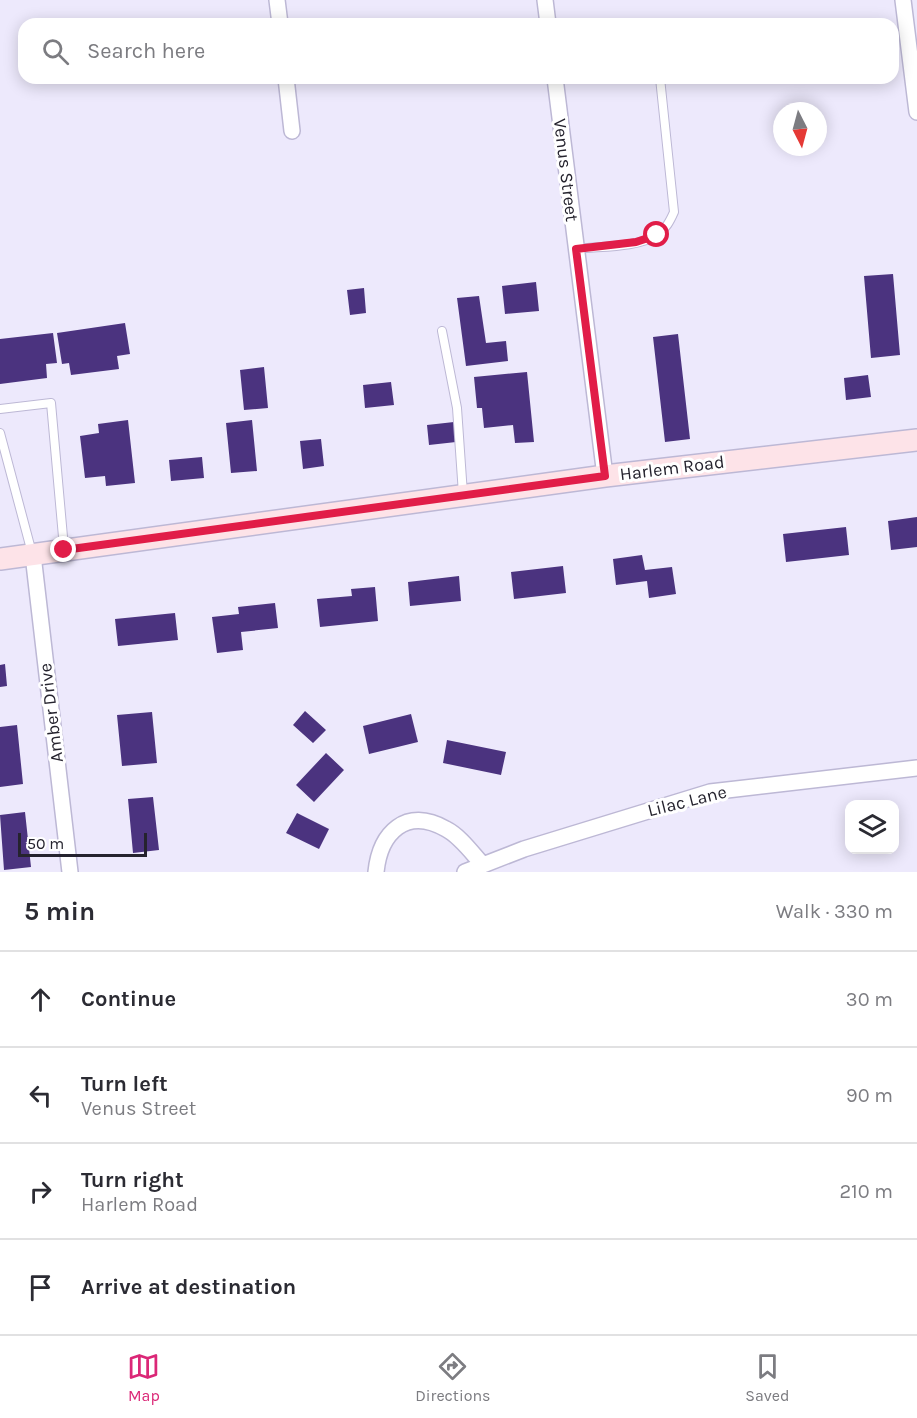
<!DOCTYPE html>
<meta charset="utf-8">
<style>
body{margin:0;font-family:Karla,sans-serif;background:#f7f7f7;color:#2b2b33}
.controls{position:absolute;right:18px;bottom:18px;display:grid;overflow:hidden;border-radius:12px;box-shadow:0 3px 15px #0003}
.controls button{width:54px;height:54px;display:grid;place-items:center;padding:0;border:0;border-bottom:2px solid #e1e1e2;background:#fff;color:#2b2b33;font:30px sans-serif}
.compass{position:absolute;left:773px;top:102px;width:54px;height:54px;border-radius:50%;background:#fff;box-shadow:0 3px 15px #0003;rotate:174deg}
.scale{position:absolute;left:18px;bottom:15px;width:129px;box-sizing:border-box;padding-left:6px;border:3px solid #25232e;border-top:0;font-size:16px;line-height:21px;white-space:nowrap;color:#25232e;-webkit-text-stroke:4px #fff;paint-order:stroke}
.stop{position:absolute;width:18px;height:18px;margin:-14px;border:4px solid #e11d48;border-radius:50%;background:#fff}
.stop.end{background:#e11d48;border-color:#fff;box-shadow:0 2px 6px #0008}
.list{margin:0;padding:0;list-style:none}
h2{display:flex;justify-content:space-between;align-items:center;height:78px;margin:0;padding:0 24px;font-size:26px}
h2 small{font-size:20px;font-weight:400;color:#7c7c81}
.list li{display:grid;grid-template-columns:39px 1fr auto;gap:18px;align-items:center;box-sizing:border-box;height:96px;padding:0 24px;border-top:2px solid #e1e1e2}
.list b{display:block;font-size:22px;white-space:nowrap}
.list p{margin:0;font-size:20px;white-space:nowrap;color:#7c7c81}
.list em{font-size:20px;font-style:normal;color:#7c7c81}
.icon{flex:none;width:33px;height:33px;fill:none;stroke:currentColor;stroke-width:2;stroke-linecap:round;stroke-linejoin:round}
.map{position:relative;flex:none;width:917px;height:872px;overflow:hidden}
.search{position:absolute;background:#fff;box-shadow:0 3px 15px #0003;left:18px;right:18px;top:18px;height:66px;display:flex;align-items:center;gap:15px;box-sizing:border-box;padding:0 21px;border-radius:18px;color:#7c7c81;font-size:22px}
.sheet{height:462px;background:#fff}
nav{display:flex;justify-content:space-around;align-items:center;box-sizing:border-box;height:84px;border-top:2px solid #e1e1e2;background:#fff;font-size:16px;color:#7c7c81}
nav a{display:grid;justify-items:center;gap:3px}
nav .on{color:#db2777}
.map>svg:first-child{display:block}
.building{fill:#4b337f}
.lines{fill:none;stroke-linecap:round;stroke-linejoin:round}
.service-casing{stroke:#bdb8d5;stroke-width:10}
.minor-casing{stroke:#bdb8d5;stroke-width:18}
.secondary-casing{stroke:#bdb8d5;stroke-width:24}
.service{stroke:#fff;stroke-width:8}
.minor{stroke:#fff;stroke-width:15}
.secondary{stroke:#fde3e8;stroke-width:21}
.route{stroke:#e11d48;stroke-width:8}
.labels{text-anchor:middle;stroke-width:6;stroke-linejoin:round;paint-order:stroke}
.street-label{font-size:18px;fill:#25232e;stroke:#fff}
</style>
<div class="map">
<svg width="917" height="872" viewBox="0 0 917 872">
<rect width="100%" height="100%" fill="#ede9fc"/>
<path class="building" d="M893 274 900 355 871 358 864 276Z
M536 282 539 311 505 314 502 286Z
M364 288 366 313 350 315 347 290Z
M479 296 486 343 506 341 508 361 466 366 457 298Z
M125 323 130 354 117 356 119 369 71 375 69 363 62 364 57 333Z
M53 333 57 363 46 364 47 378 0 384V339Z
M678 334 690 439 665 442 653 337Z
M264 367 268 408 244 410 240 370Z
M527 372 534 442 515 443 513 425 484 428 482 408H477L474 377Z
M868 375 871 397 846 400 844 378Z
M391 382 394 405 365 408 363 385Z
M128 420 135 483 106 486 105 476 85 478 80 436 99 433 98 424Z
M252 420 257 471 231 473 226 423Z
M454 422 456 442 429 445 427 425Z
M321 439 324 466 303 469 300 441Z
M202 457 204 478 171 481 169 460Z
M917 517V547L891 550 888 521Z
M846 527 849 555 786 562 783 534Z
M642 555 645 570 672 567 676 594 649 598 647 581 616 585 613 559Z
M563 566 566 593 514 599 511 572Z
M459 576 461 601 410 606 408 582Z
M375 587 378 621 320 627 317 599 352 596 351 589Z
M275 603 278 628 241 632 243 650 217 653 212 617 239 614 238 607Z
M175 613 178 640 118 646 115 619Z
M5 664 7 686 0 687V665Z
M305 711 326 730 313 743 293 725Z
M152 712 157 763 122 766 117 715Z
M411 714 418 742 369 754 363 726Z
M17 725 23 784 0 787V727Z
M447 740 506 752 501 775 443 763Z
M326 753 344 770 314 802 296 785Z
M153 797 159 850 133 853 128 799Z
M25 812 31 867 4 870 0 815Z
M297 813 329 829 319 849 286 833Z"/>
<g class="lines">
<g class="service-casing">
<path id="service" d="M576 249C601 246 636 248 657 235 666 229 670 221 674 212L660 78
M442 331 457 408 463 494
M0 409 51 403 64 548
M0 433 32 553"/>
</g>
<g class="minor-casing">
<path id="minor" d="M277 0 280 24
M545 0 548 24
M903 0 917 112
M286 78 292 131
M555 78 605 476
M33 555 70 872
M376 872C380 833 406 806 446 829 460 836 472 853 483 865
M465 872 524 849 710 792 917 768"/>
</g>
<g class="secondary-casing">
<path id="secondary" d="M0 559 605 476 917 440"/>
</g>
<use href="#service" class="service"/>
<use href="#minor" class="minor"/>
<use href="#secondary" class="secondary"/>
</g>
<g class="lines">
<path class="route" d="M64 550 605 476 576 249 636 242 657 235"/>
</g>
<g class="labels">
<g class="street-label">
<text transform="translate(566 170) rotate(83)" y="6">Venus Street</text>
<text transform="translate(672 468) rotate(-7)" y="6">Harlem Road</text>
<text transform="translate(51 713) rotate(-97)" y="6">Amber Drive</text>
<text transform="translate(687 801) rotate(-14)" y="6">Lilac Lane</text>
</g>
</g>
</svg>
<div class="controls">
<button><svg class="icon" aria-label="layers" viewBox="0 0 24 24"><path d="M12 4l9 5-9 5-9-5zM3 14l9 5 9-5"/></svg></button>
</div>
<svg class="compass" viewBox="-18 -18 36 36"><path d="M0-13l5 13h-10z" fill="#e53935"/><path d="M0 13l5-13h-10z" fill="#7c7c81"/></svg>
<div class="scale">50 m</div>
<div class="stop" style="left:657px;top:235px"></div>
<div class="stop end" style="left:64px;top:550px"></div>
<div class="search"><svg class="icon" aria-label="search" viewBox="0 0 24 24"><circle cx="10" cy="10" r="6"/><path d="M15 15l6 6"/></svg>Search here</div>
</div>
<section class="sheet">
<h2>5 min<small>Walk · 330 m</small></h2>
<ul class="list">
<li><svg class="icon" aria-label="ahead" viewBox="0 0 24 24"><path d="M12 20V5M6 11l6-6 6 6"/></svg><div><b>Continue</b></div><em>30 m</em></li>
<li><svg class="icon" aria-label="left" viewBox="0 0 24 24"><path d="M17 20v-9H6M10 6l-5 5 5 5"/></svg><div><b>Turn left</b><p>Venus Street</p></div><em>90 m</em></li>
<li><svg class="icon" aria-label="right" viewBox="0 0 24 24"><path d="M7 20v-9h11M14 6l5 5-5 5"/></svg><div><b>Turn right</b><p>Harlem Road</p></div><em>210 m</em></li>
<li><svg class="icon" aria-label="arrive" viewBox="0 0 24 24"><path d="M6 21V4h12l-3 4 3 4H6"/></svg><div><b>Arrive at destination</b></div></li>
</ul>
</section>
<nav>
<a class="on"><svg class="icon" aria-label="map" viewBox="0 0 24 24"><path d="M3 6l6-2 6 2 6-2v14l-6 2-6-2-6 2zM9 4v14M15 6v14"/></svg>Map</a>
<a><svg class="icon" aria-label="directions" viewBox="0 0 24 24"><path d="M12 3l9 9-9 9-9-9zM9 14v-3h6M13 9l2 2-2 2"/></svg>Directions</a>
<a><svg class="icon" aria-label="saved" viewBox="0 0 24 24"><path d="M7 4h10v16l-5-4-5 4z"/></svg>Saved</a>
</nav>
